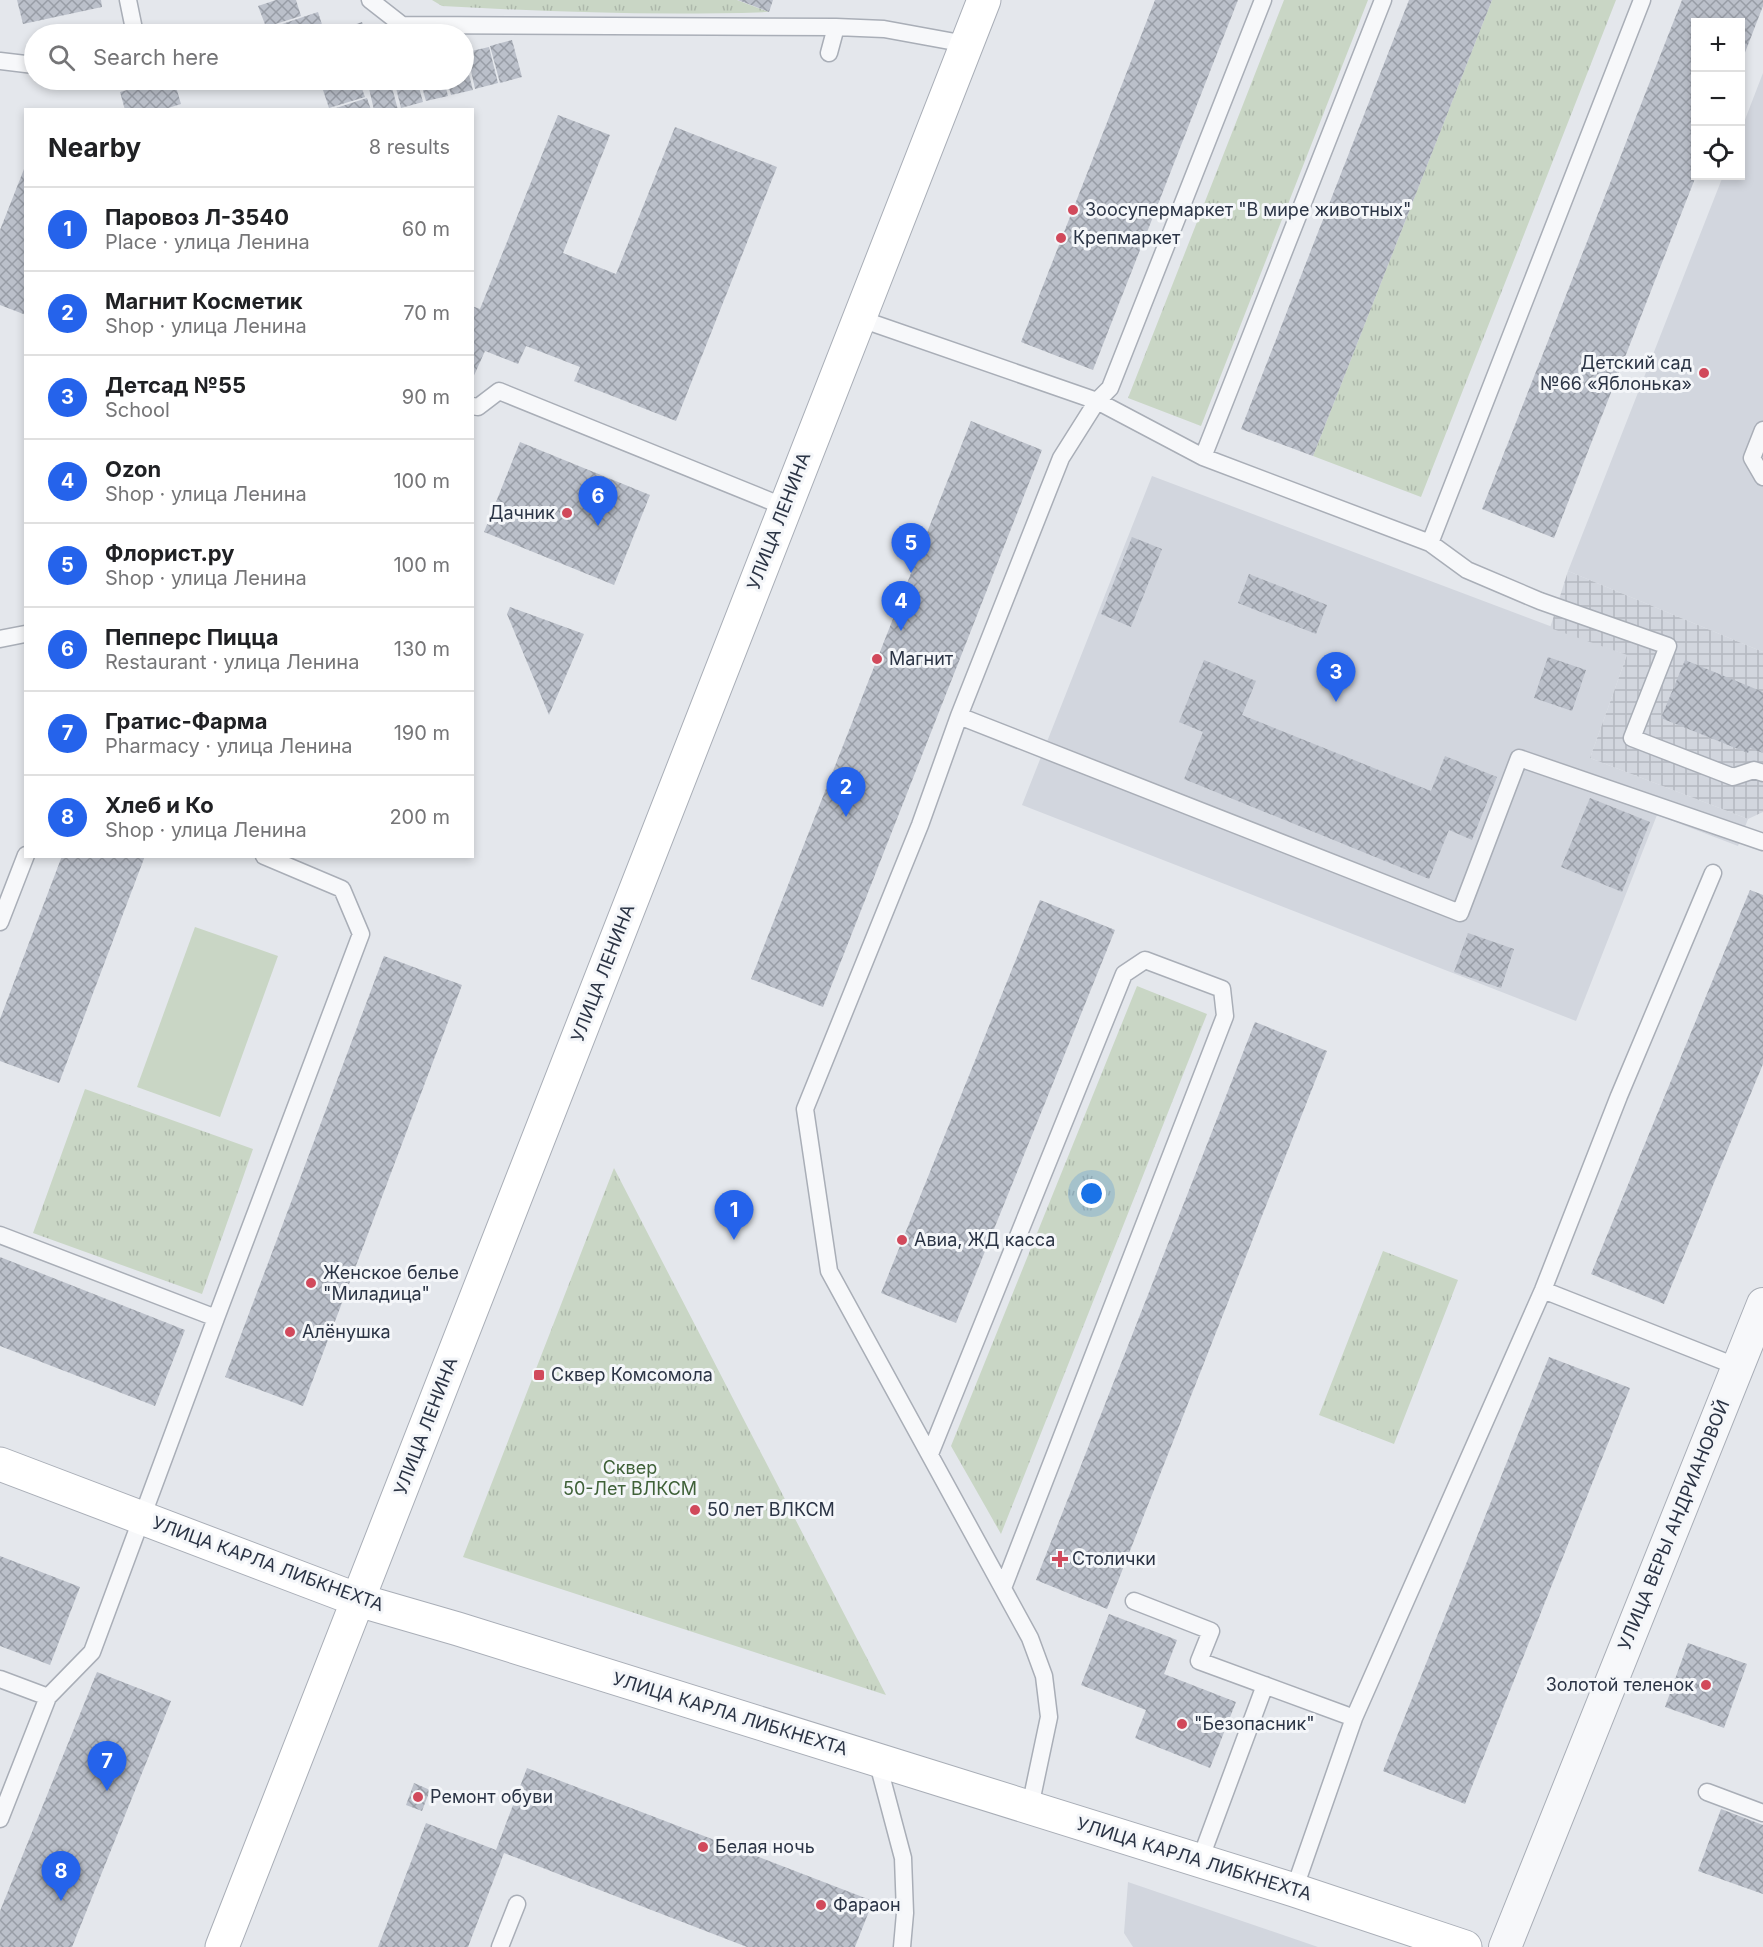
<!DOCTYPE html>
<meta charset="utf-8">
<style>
body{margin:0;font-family:Inter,sans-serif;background:#f2f2f2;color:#202124}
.controls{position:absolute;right:18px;top:18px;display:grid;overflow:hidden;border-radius:0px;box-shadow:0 3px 9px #0003}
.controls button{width:54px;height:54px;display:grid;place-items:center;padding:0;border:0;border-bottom:2px solid #e0e0e0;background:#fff;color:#202124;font:30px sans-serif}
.you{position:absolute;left:1092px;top:1194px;width:21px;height:21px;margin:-15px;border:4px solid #fff;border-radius:50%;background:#1a73e8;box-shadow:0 0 0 9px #1a73e833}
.badge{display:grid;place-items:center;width:39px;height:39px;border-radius:50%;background:#2563eb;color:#fff;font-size:20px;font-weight:700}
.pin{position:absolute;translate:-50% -50px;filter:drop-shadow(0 2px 3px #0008)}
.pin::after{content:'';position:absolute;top:32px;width:21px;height:18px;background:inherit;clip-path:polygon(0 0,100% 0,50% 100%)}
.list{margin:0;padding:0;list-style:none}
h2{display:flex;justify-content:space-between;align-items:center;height:78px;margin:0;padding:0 24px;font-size:26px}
h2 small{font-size:20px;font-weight:400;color:#757577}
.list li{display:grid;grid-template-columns:39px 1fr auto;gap:18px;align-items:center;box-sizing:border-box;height:84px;padding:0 24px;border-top:2px solid #e0e0e0}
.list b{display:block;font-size:22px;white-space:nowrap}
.list p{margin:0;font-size:20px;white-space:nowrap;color:#757577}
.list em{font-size:20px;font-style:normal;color:#757577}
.icon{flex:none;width:33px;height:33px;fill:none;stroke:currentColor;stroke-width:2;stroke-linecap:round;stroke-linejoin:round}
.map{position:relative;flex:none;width:1763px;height:1947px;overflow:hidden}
.search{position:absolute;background:#fff;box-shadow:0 3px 9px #0003;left:24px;top:24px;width:450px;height:66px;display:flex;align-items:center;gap:15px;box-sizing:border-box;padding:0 21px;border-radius:33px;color:#757577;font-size:22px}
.panel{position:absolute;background:#fff;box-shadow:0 3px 9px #0003;left:24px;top:108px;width:450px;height:750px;border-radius:0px}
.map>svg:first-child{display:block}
.built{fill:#d2d6de}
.industrial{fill:url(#industrial-grid)}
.grass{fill:url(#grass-tufts)}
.pitch{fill:#c9d6c5}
.building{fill:url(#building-cross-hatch)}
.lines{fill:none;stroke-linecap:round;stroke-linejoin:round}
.service-casing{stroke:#a9aeb7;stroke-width:19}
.minor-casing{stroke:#a9aeb7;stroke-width:34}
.secondary-casing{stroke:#a9aeb7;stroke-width:35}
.service{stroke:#f7f8fa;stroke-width:16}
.minor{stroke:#f7f8fa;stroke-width:32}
.secondary{stroke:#fff;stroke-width:33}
.poi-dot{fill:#d1495b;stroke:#f4f6f9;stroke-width:2}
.labels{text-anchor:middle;stroke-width:6;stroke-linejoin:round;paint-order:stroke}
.poi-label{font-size:18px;fill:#2b3445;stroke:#f4f6f9;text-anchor:start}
.street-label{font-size:18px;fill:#2b3445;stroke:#f4f6f9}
.park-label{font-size:18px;fill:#3f6138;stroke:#f4f6f9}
</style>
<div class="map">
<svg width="1763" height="1947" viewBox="0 0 1763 1947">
<defs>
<pattern id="industrial-grid" width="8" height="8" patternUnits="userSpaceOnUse" patternTransform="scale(1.5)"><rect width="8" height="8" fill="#d2d6de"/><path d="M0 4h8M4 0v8" fill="none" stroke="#b4b8c0"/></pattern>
<pattern id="grass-tufts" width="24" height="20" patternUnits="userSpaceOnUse" patternTransform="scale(1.5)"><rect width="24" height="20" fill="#c9d6c5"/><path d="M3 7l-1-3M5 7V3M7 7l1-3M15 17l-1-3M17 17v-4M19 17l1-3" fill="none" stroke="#adb8ab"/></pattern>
<pattern id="building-cross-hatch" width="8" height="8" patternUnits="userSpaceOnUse" patternTransform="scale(1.5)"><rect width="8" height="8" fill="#bbc0ca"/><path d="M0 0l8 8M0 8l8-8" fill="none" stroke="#989da6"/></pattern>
</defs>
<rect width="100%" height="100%" fill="#e4e7ec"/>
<path class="built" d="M1763 73V652L1568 571 1723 176H1740L1741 130Z
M1152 476 1627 655 1590 758 1748 819 1738 846 1657 815 1576 1021 1022 805Z
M1128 1882 1318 1947H1133L1124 1933Z"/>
<path class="industrial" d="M1568 571 1763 652V812L1748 819 1590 758 1627 655 1550 628Z"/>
<path class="grass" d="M432 0H737L769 12C658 16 552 12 442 6Z
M1284 0H1368L1201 426 1128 398Z
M1492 0H1616L1421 497 1313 456Z
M1137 986 1207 1014 1001 1534 951 1446Z
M85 1089 253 1149 202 1294 33 1233Z
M614 1168 886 1695 463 1557Z
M1383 1251 1458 1280 1394 1444 1319 1415Z"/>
<path class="pitch" d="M195 927 278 956 220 1117 137 1087Z"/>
<path class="building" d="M17 0H101L102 7 23 24Z
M276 0H296L301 16 266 27 258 6Z
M738 0H773L769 12Z
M1155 0H1238L1093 370 1021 342Z
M1409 0H1492L1313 456 1241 429Z
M1682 0H1763V6L1741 63 1740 22H1696V176L1554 538 1482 509Z
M318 12 325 34H286L282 24Z
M362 22 367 34H327Z
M512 40 522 77 500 83 490 46Z
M489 47 498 83 475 89 467 52Z
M464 56 473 90 451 95 447 80H464Z
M162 80H174L181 104 162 110H125L120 92Z
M343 80H359L365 97 329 108 322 87Z
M367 80H390L398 110H374Z
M394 80H417L423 102 401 108Z
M420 80H444L448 96 426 101Z
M367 98 371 110H334L333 109Z
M558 115 610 135 563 253 616 274 675 127 777 167 676 421 574 381 580 367 526 346 518 364 485 351 472 380V306L480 309Z
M26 164V315L0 305V230Z
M971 421 1042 450 823 1007 751 979Z
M520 442 650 495 614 585 484 532Z
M1132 537 1162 549 1131 627 1101 614Z
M1249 574 1327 605 1316 634 1238 603Z
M510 607 584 634 549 715 507 614Z
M1548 657 1586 670 1572 711 1534 698Z
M1204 660 1256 681 1242 715 1431 791 1445 756 1497 777 1472 840 1449 830 1429 879 1184 779 1203 732 1179 722Z
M1685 660 1763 692V753L1750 748 1748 753 1661 718Z
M1590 798 1650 822 1622 892 1561 867Z
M62 856H145L59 1083 0 1061V1019Z
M1750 890 1763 895V1064L1664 1304 1591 1274Z
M1040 900 1115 930 956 1323 881 1293Z
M1468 933 1514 949 1501 988 1454 972Z
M384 956 462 985 303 1406 225 1377Z
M1255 1022 1327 1051 1107 1609 1036 1580Z
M0 1257 185 1330 155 1406 0 1346Z
M1549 1357 1630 1388 1465 1804 1383 1771Z
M0 1556 80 1587 50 1665 0 1646Z
M1109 1614 1177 1640 1164 1674 1236 1702 1210 1768 1135 1738 1146 1710 1081 1685Z
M1688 1643 1747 1664 1724 1728 1665 1707Z
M97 1672 171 1701 72 1947H0V1911Z
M527 1768 873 1901 855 1947H747L504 1853 468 1947H378L426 1823 496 1850Z
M414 1783 430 1790 422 1811 406 1805Z
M1721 1809 1763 1825V1894L1698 1871Z"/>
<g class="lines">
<g class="service-casing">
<path id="service" d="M128 0 135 34
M370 0 402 25 836 27 884 29 966 44
M829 53 836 27
M0 61 34 65
M858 318 1097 401 1203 457 1430 543 1467 570 1540 601 1668 646 1632 738 1733 777 1754 770 1763 773
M472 406 478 407 499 391 785 507
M1763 430 1752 458 1763 477
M1203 457 1383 0
M1430 543 1642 0
M0 639 25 634
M959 716 1460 913 1519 758 1763 842
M0 922 26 855
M0 1235 216 1318 92 1652 48 1697 0 1819
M1543 1290 1738 1367
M216 1318 361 934 342 889 264 856
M930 1454 1124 974 1145 960 1222 989 1225 1016 1003 1588
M1134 1601 1211 1631 1199 1661 1354 1718
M0 1679 48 1697
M877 1760 903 1858 905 1913 902 1947
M1707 1792 1763 1813
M1030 1807 1049 1717 1044 1676 1030 1638 829 1271 805 1109 920 825 959 716 1061 458 1097 401 1110 388 1263 0
M1200 1860 1265 1685
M1294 1890 1354 1718 1543 1290 1619 1096 1713 873
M500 1947 517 1904"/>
</g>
<g class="minor-casing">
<path id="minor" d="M1505 1947 1763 1304"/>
</g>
<g class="secondary-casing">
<path id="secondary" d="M0 1464 358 1600 458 1629 1294 1890 1465 1947
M222 1947 984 0"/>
</g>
<use href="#service" class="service"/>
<use href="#minor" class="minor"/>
<use href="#secondary" class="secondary"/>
</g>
<g class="poi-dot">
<circle cx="1073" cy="210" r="6"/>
<circle cx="1061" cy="238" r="6"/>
<circle cx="1704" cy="373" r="6"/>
<circle cx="567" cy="513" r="6"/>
<circle cx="877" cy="659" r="6"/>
<circle cx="902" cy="1240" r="6"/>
<circle cx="311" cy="1283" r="6"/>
<circle cx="290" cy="1332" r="6"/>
<rect x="533" y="1369" width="12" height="12" rx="3"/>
<circle cx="695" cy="1510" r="6"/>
<path d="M1057 1550h6v6h6v6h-6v6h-6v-6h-6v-6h6z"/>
<circle cx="1706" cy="1685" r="6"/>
<circle cx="1182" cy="1724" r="6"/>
<circle cx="418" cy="1797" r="6"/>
<circle cx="703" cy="1847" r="6"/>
<circle cx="821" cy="1905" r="6"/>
</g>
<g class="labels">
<g class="poi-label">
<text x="1085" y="216">Зоосупермаркет "В мире животных"</text>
<text x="1073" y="244">Крепмаркет</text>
<text x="1692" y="369" text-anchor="end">Детский сад<tspan x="1692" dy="21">№66 «Яблонька»</tspan></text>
<text x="555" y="519" text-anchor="end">Дачник</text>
<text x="889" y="665">Магнит</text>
<text x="914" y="1246">Авиа, ЖД касса</text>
<text x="323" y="1279">Женское белье<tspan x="323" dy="21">"Миладица"</tspan></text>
<text x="302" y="1338">Алёнушка</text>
<text x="551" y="1381">Сквер Комсомола</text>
<text x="707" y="1516">50 лет ВЛКСМ</text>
<text x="1072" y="1565">Столички</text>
<text x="1694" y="1691" text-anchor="end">Золотой теленок</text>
<text x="1194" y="1730">"Безопасник"</text>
<text x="430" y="1803">Ремонт обуви</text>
<text x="715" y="1853">Белая ночь</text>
<text x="833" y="1911">Фараон</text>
</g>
<g class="street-label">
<text transform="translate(779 521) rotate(-69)" y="6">УЛИЦА ЛЕНИНА</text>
<text transform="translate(603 973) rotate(-69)" y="6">УЛИЦА ЛЕНИНА</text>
<text transform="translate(426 1426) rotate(-69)" y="6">УЛИЦА ЛЕНИНА</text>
<text transform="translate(1674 1525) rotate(-68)" y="6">УЛИЦА ВЕРЫ АНДРИАНОВОЙ</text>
<text transform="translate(268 1564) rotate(20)" y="6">УЛИЦА КАРЛА ЛИБКНЕХТА</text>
<text transform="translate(730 1714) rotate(17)" y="6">УЛИЦА КАРЛА ЛИБКНЕХТА</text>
<text transform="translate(1194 1859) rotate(17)" y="6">УЛИЦА КАРЛА ЛИБКНЕХТА</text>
</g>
<g class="park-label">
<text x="630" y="1474">Сквер<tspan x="630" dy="21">50-Лет ВЛКСМ</tspan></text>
</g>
</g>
</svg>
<div class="controls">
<button>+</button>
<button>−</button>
<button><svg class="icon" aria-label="locate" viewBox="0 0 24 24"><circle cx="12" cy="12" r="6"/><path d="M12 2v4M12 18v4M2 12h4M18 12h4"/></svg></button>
</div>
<div class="you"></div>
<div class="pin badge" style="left:734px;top:1240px">1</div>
<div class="pin badge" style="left:846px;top:817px">2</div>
<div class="pin badge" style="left:1336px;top:702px">3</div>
<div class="pin badge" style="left:901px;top:631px">4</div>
<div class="pin badge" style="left:911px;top:573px">5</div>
<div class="pin badge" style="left:598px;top:526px">6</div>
<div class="pin badge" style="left:107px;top:1791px">7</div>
<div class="pin badge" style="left:61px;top:1901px">8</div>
<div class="search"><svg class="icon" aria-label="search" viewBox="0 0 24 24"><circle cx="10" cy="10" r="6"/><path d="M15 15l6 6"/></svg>Search here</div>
<section class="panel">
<h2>Nearby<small>8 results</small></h2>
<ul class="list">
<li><span class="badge">1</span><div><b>Паровоз Л-3540</b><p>Place · улица Ленина</p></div><em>60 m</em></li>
<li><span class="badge">2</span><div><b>Магнит Косметик</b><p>Shop · улица Ленина</p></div><em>70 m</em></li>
<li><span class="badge">3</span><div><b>Детсад №55</b><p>School</p></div><em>90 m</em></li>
<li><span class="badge">4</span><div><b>Ozon</b><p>Shop · улица Ленина</p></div><em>100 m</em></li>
<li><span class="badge">5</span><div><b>Флорист.ру</b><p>Shop · улица Ленина</p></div><em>100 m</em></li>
<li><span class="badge">6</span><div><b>Пепперс Пицца</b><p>Restaurant · улица Ленина</p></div><em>130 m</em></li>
<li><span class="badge">7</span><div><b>Гратис-Фарма</b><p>Pharmacy · улица Ленина</p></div><em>190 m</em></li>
<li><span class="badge">8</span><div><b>Хлеб и Ко</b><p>Shop · улица Ленина</p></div><em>200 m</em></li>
</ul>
</section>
</div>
